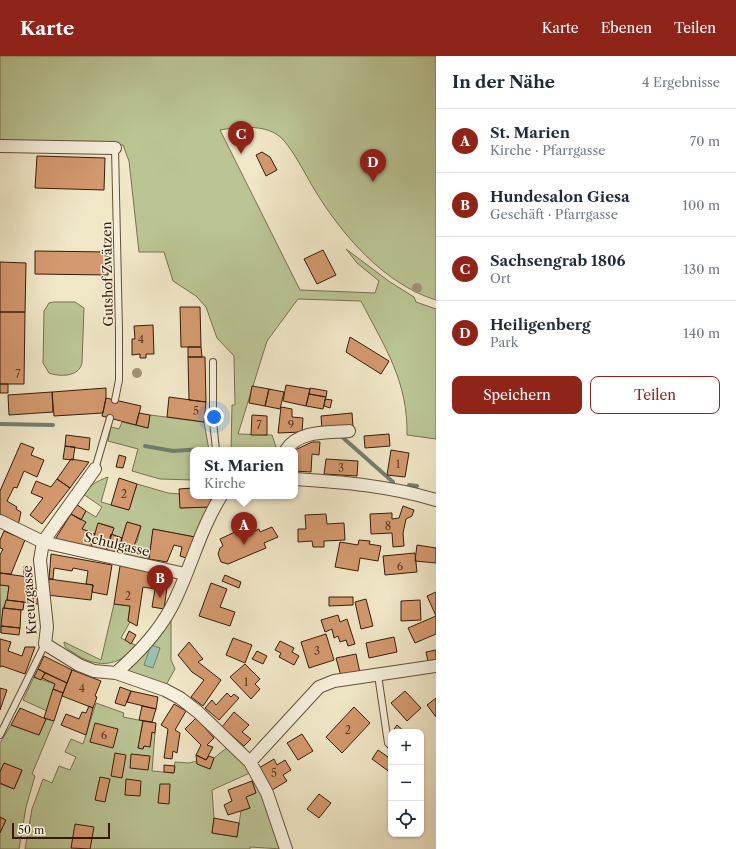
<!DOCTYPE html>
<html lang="de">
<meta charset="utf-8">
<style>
body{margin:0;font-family:"Libre Caslon Text",serif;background:#f2f2f3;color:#1f2937}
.controls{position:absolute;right:12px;bottom:12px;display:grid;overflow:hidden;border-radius:8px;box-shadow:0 1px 3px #0004}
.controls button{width:36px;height:36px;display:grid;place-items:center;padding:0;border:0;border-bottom:1px solid #e0e1e3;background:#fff;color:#1f2937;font:20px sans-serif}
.scale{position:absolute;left:12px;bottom:10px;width:98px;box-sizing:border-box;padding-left:4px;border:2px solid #361c08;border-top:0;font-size:11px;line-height:14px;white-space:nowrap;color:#361c08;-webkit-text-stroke:3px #f5efdb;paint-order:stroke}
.you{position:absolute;left:214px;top:361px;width:14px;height:14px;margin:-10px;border:3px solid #fff;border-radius:50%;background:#1a73e8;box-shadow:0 0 0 6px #1a73e833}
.badge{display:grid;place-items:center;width:26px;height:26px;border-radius:50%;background:#8f2418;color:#fff;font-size:13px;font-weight:700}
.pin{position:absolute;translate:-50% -33px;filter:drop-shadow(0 1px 2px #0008)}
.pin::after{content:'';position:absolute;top:21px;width:14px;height:12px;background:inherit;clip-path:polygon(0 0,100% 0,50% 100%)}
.popup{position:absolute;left:190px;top:391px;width:108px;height:52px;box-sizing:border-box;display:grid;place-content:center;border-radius:8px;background:#fff;filter:drop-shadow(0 1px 3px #0005);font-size:13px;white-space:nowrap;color:#747a83}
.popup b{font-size:15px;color:#1f2937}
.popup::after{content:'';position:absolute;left:50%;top:100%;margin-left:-8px;border:8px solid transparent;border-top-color:#fff}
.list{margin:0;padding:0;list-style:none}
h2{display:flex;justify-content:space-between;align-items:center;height:52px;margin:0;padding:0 16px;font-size:17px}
h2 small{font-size:13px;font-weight:400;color:#747a83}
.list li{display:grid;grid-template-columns:26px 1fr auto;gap:12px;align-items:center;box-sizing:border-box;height:64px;padding:0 16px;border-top:1px solid #e0e1e3}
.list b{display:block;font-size:15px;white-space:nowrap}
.list p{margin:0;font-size:13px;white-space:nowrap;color:#747a83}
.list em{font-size:13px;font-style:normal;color:#747a83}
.actions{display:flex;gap:8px;padding:12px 16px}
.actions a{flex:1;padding:9px 0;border:1px solid #8f2418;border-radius:8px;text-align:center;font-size:14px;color:#8f2418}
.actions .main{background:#8f2418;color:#fff}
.icon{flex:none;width:22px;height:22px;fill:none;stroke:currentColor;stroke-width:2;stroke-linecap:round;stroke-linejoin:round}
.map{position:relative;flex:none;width:436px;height:793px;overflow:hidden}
header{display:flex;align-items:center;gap:24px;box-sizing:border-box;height:56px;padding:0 20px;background:#8f2418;color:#fff}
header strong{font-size:19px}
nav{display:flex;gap:22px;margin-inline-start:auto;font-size:14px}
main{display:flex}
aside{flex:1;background:#fff}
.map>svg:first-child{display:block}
.green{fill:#bbc594;stroke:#78704e}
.water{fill:#9ac0b2;stroke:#727e6e}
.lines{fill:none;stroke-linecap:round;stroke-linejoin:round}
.stream{stroke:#727e6e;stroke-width:4}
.building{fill:#d4996e;stroke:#361c08}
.service-casing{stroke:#644f38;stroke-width:8}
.minor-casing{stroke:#644f38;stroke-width:14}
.service{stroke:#f5efdb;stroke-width:6}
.minor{stroke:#f5efdb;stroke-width:12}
.tree{fill:#a09375}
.labels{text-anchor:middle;stroke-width:3;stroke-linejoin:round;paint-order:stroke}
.number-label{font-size:11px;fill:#5e3b22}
.street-label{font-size:13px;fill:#361c08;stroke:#f5efdb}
</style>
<header>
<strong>Karte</strong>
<nav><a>Karte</a><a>Ebenen</a><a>Teilen</a></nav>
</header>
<main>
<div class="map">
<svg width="436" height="793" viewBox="0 0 436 793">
<rect width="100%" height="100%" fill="#f0e7c7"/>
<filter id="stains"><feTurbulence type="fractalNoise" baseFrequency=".005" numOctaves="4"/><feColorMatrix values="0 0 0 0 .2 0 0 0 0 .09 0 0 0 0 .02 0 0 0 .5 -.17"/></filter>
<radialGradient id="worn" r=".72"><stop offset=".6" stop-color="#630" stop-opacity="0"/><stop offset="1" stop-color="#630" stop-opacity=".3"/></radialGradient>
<path class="green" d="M0 0H436V244C384 228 342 179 314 133 307 121 290 88 279 80 264 68 237 71 220 74L300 234 375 237 379 225 357 207 346 193 390 226 414 241 416 246 436 253V383L407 379C408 325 385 292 361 245L298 243 267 285 238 378 272 379 277 394H231L232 349H235L234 300 217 282 206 251 196 240 173 225 164 196H139L129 105 123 89 0 85Z
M54 246H75L84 252 82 307C79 321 60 321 49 317L43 307 44 255 49 247Z
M150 359 204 366 209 394H193V424L160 423 132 415 138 393 108 385 111 371 119 373 122 366 148 372Z
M108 421 101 446 129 454 137 428 168 437 180 438 181 452 211 451 195 481 153 473 149 503 118 498 119 492 137 486 141 470 127 466 122 482 111 478 113 471 99 467 95 478 82 473 81 464 86 455 96 461 102 451 83 438C90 429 97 425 108 421Z
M0 529 9 530 7 544 3 552 1 577Z
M114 548 130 550 128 565 130 566 121 582 135 589C121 612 94 612 74 597 69 594 64 592 64 586L101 604Z
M171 561V604L175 613 166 629 127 616V613Z
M34 621 55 628 47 655 23 644Z
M96 647 124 657 123 661 143 665 138 692 143 693 144 690H150L152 676 155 677 152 715 173 717 175 706 189 707 197 705V708L210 713 214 702 229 690 252 716 212 734 214 762 212 777 237 781 241 755 250 752 245 741 256 737 252 725 256 724 282 793 250 791V793H25L32 753 43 723 52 727 59 710 70 714 76 701 65 696 71 683 83 688Z
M46 663 54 665 32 718 35 720 26 751 19 793H0V777L5 764 0 761V728L14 733 22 715 4 707 0 716V687L11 669 39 679Z"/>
<path class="water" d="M151 589 160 592 153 612 144 609Z"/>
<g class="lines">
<path class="stream" d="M0 368 53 369
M341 380 393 426
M145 390 173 395 203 393
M409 429 417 430"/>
</g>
<path class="building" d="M262 96 270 101 277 114 266 120 256 99Z
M37 100 105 102 104 134 35 132Z
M323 194 336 219 317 228 304 203Z
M35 195 109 196 108 219 35 218Z
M0 206 26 207 25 256H0Z
M180 251H200L201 291H181Z
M0 256H25L24 328H0Z
M153 269 154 298H146V302H140V298L132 299V283H135L134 270Z
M350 281 389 305 381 318 346 296Z
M188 291H201L202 301H188Z
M188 301H205L206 346 189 344Z
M0 328H8V337H0Z
M286 329 310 333 306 350 283 345Z
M252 330 269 333 265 350 249 347Z
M106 332V342L103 357 54 360 52 336Z
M310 332 327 335 326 341 309 338Z
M269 333 284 336 280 353 265 350Z
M52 336 53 356 9 359 8 339Z
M309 338 326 341 323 353 306 350Z
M169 341 206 346 204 366 167 361Z
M106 342 141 350 136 369 102 360Z
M325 343 332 344 330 352 324 350Z
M281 351 292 353V361L303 362 302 376 278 377Z
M139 357 150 359 148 372 136 369Z
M352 357 353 371 322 374 321 360Z
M252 359 267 360V379H251Z
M389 378 390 390 365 392 364 380Z
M66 379 90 382 89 394 65 390Z
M312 386H320L319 399 312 398 311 416 295 415V394Z
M21 387 34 392 31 399 44 404 37 421 24 415 17 432 14 431 7 445 17 451 16 453 21 456 18 470 0 459V435Z
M65 390 75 391 73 404 63 403Z
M391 394 409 397 405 421 387 419Z
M119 399 126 401 123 412 116 411Z
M71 403 89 406 70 432 57 423Z
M326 403 358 405 357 420 324 418Z
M119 422 137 428 129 454 111 449Z
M57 423 70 432 42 468 30 459 43 442 31 437 36 425 51 431Z
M193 432V440H211V451L180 452 179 433Z
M76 448 86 455 81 464 71 458Z
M403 450 414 454 412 460 406 463 403 477 404 490 393 491 392 477 371 478 370 458 392 457V463L399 462Z
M71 458 86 466 82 473 95 478 90 494 54 485Z
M326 458 327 468 344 467 345 484 324 485V491H313L312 485 298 486V473H306L305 459Z
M127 466 141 470 132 496 119 492Z
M98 467 114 472 106 496 90 494Z
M272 471 278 481 264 487 266 492 228 508 221 506 218 498 220 492 223 490 220 483 237 475 240 482 259 473 260 476Z
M153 473 195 481 186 502 180 500 182 491 174 489 167 506 149 503Z
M4 475 25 484 11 518 0 517V499L3 493 0 492V484Z
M111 478 122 482 118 498 106 496Z
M359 484 370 485 369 488 381 490 378 505 360 502 358 515 335 511 340 486 358 489Z
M417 489 436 492V507L415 505Z
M415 497 417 516 385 519 383 500Z
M51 498 112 509 107 539 92 536 93 529 86 528 88 515 73 512 72 515 54 512 53 523H49Z
M24 510H31V519H24Z
M120 510 169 517 164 553 152 551 155 533 143 531 137 570 128 565 130 550 114 548Z
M0 517 28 521 26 531 37 533 38 548 7 544 9 530 0 529Z
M225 519 241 526 239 532 222 525Z
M49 523 93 529 91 544 47 539Z
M211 527 227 533 220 551 235 556 230 570 199 560Z
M436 536V578L415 587 408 572 436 560 427 540Z
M329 541H353V549L329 550Z
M366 543 373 570 361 573 355 546Z
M6 544 24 546 23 554 4 552Z
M420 544 421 564 401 565V545Z
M3 552 21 554 20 572 1 570Z
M338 559 340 566 347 563 355 588 348 590 346 584 340 586 338 580 334 582 332 573 325 576 321 564Z
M1 570 20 572 19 579 1 577Z
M129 575 136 579 131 588 125 584Z
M326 578 334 604 309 612 301 586Z
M394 581 397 596 369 602 366 587Z
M233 582 252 589 245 607 226 599Z
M0 583 11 586 8 595 22 600 25 591H35L25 618 2 610 0 611Z
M280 585 294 592 292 596 299 600 294 609 279 601 281 597 275 594Z
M189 586 203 603 198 606 221 624 203 650 191 641 204 624 192 616 178 599Z
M436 594V608L429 610 426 596Z
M257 595 267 600 263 608 252 603Z
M356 598 360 617 341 620 336 602Z
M44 600 72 614 67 627 38 613Z
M245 608 260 623 255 628 260 633 251 643 230 621Z
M38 613 45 617 41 624 34 621Z
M72 614 101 625 95 640 97 641 93 652 62 640Z
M45 617 67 627 63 637 53 633 55 628 42 622Z
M120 631 131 635 125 650 115 647Z
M0 632 7 634 0 654Z
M53 633 63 637 54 665 44 662Z
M131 635 158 641 156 653 127 646Z
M405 635 421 652 407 665 391 647Z
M227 637 231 641 234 638 239 642 219 664 205 652 212 644 216 649Z
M436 642V661L427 649Z
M174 648 186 655 175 674 180 677 177 697 173 695 172 703 164 702 168 673 161 669Z
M89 650 93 652 86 679 61 669 66 658 79 663 82 656 86 657Z
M142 650 156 653 152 666 139 664Z
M354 651 370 667 342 697 326 681Z
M20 652 46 663 39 679 11 669Z
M234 656 249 669 242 676 251 683 244 690 222 671Z
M196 662 214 682 207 689 213 691 206 704 196 699 201 689 185 673Z
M143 665 156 667 155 677 152 676 150 691 144 690 143 693 138 692Z
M95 667 118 673 113 692 90 686Z
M397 669 405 676H392Z
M302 678 313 695 298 704 287 687Z
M378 694 391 703V717L372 703Z
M115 697 126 699 122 722 111 720Z
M131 698 150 700 148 714 130 712Z
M196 699 206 704 209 700 214 702 210 713 197 708Z
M274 703 277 709 285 704 291 714 283 719 287 725 272 734 259 712Z
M4 707 22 714 14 733 0 727V716Z
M164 709 175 710 174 717 164 716Z
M100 721 110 723 105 746 95 744Z
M126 723 141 725 140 740 125 739Z
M252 725 256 737 246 741 250 752 228 759 224 749 232 745 228 734Z
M160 728H170L169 748 158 747Z
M319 738 331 747 319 762 307 753Z
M0 761 6 764 0 777Z
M214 762 239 767 237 781 212 777Z
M75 768 94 771 90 793 71 792Z"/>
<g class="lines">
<g class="service-casing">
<path id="service" d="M213 306V365L216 394
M115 344 119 324V275L115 92
M95 413 110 362
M378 619 388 687 391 690
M0 679 45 588"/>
</g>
<g class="minor-casing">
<path id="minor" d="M0 90 115 92
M286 394C299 374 327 377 349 375
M95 413 43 486 40 504 47 571 45 588 79 609 94 615 116 617 165 634 180 642 198 656 250 706 267 737 286 793
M295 423C343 426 390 430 436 444
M0 465 43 486 185 518
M116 617C137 598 157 578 171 552 190 516 199 475 221 440
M250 706 319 631 334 625 436 610"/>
</g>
<use href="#service" class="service"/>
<use href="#minor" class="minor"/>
</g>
<g class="tree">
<circle cx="417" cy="232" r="5"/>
<circle cx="137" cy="317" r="5"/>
</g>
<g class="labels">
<g class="number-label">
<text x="141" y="287">4</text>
<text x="18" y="322">7</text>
<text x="196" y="359">5</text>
<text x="259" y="373">7</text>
<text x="291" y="373">9</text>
<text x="398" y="412">1</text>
<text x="341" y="416">3</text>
<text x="124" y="442">2</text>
<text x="388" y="474">8</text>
<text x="400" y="514">6</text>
<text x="128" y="544">2</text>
<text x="317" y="599">3</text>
<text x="246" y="630">1</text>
<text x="82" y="636">4</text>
<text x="348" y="678">2</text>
<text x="104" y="683">6</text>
<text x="274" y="721">5</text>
</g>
<g class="street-label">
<text transform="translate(107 218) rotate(-91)" y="5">Gutshof Zwätzen</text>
<text transform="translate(117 488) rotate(13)" y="5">Schulgasse</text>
<text transform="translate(29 544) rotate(-94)" y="5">Kreuzgasse</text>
</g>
</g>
<rect width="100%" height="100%" filter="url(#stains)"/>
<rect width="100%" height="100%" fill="url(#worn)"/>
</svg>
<div class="controls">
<button>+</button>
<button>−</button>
<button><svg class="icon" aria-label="locate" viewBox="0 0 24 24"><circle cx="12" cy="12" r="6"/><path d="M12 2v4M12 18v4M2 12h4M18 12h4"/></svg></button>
</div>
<div class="scale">50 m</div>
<div class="you"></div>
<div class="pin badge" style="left:244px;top:489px">A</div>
<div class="popup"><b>St. Marien</b>Kirche</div>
<div class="pin badge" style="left:160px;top:542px">B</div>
<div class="pin badge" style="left:241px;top:98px">C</div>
<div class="pin badge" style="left:373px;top:126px">D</div>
</div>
<aside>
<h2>In der Nähe<small>4 Ergebnisse</small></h2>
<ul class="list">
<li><span class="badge">A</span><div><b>St. Marien</b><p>Kirche · Pfarrgasse</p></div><em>70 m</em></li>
<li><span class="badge">B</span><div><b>Hundesalon Giesa</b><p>Geschäft · Pfarrgasse</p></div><em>100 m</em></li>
<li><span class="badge">C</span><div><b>Sachsengrab 1806</b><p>Ort</p></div><em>130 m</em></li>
<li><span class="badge">D</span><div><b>Heiligenberg</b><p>Park</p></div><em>140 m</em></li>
</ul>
<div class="actions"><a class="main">Speichern</a><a>Teilen</a></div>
</aside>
</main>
